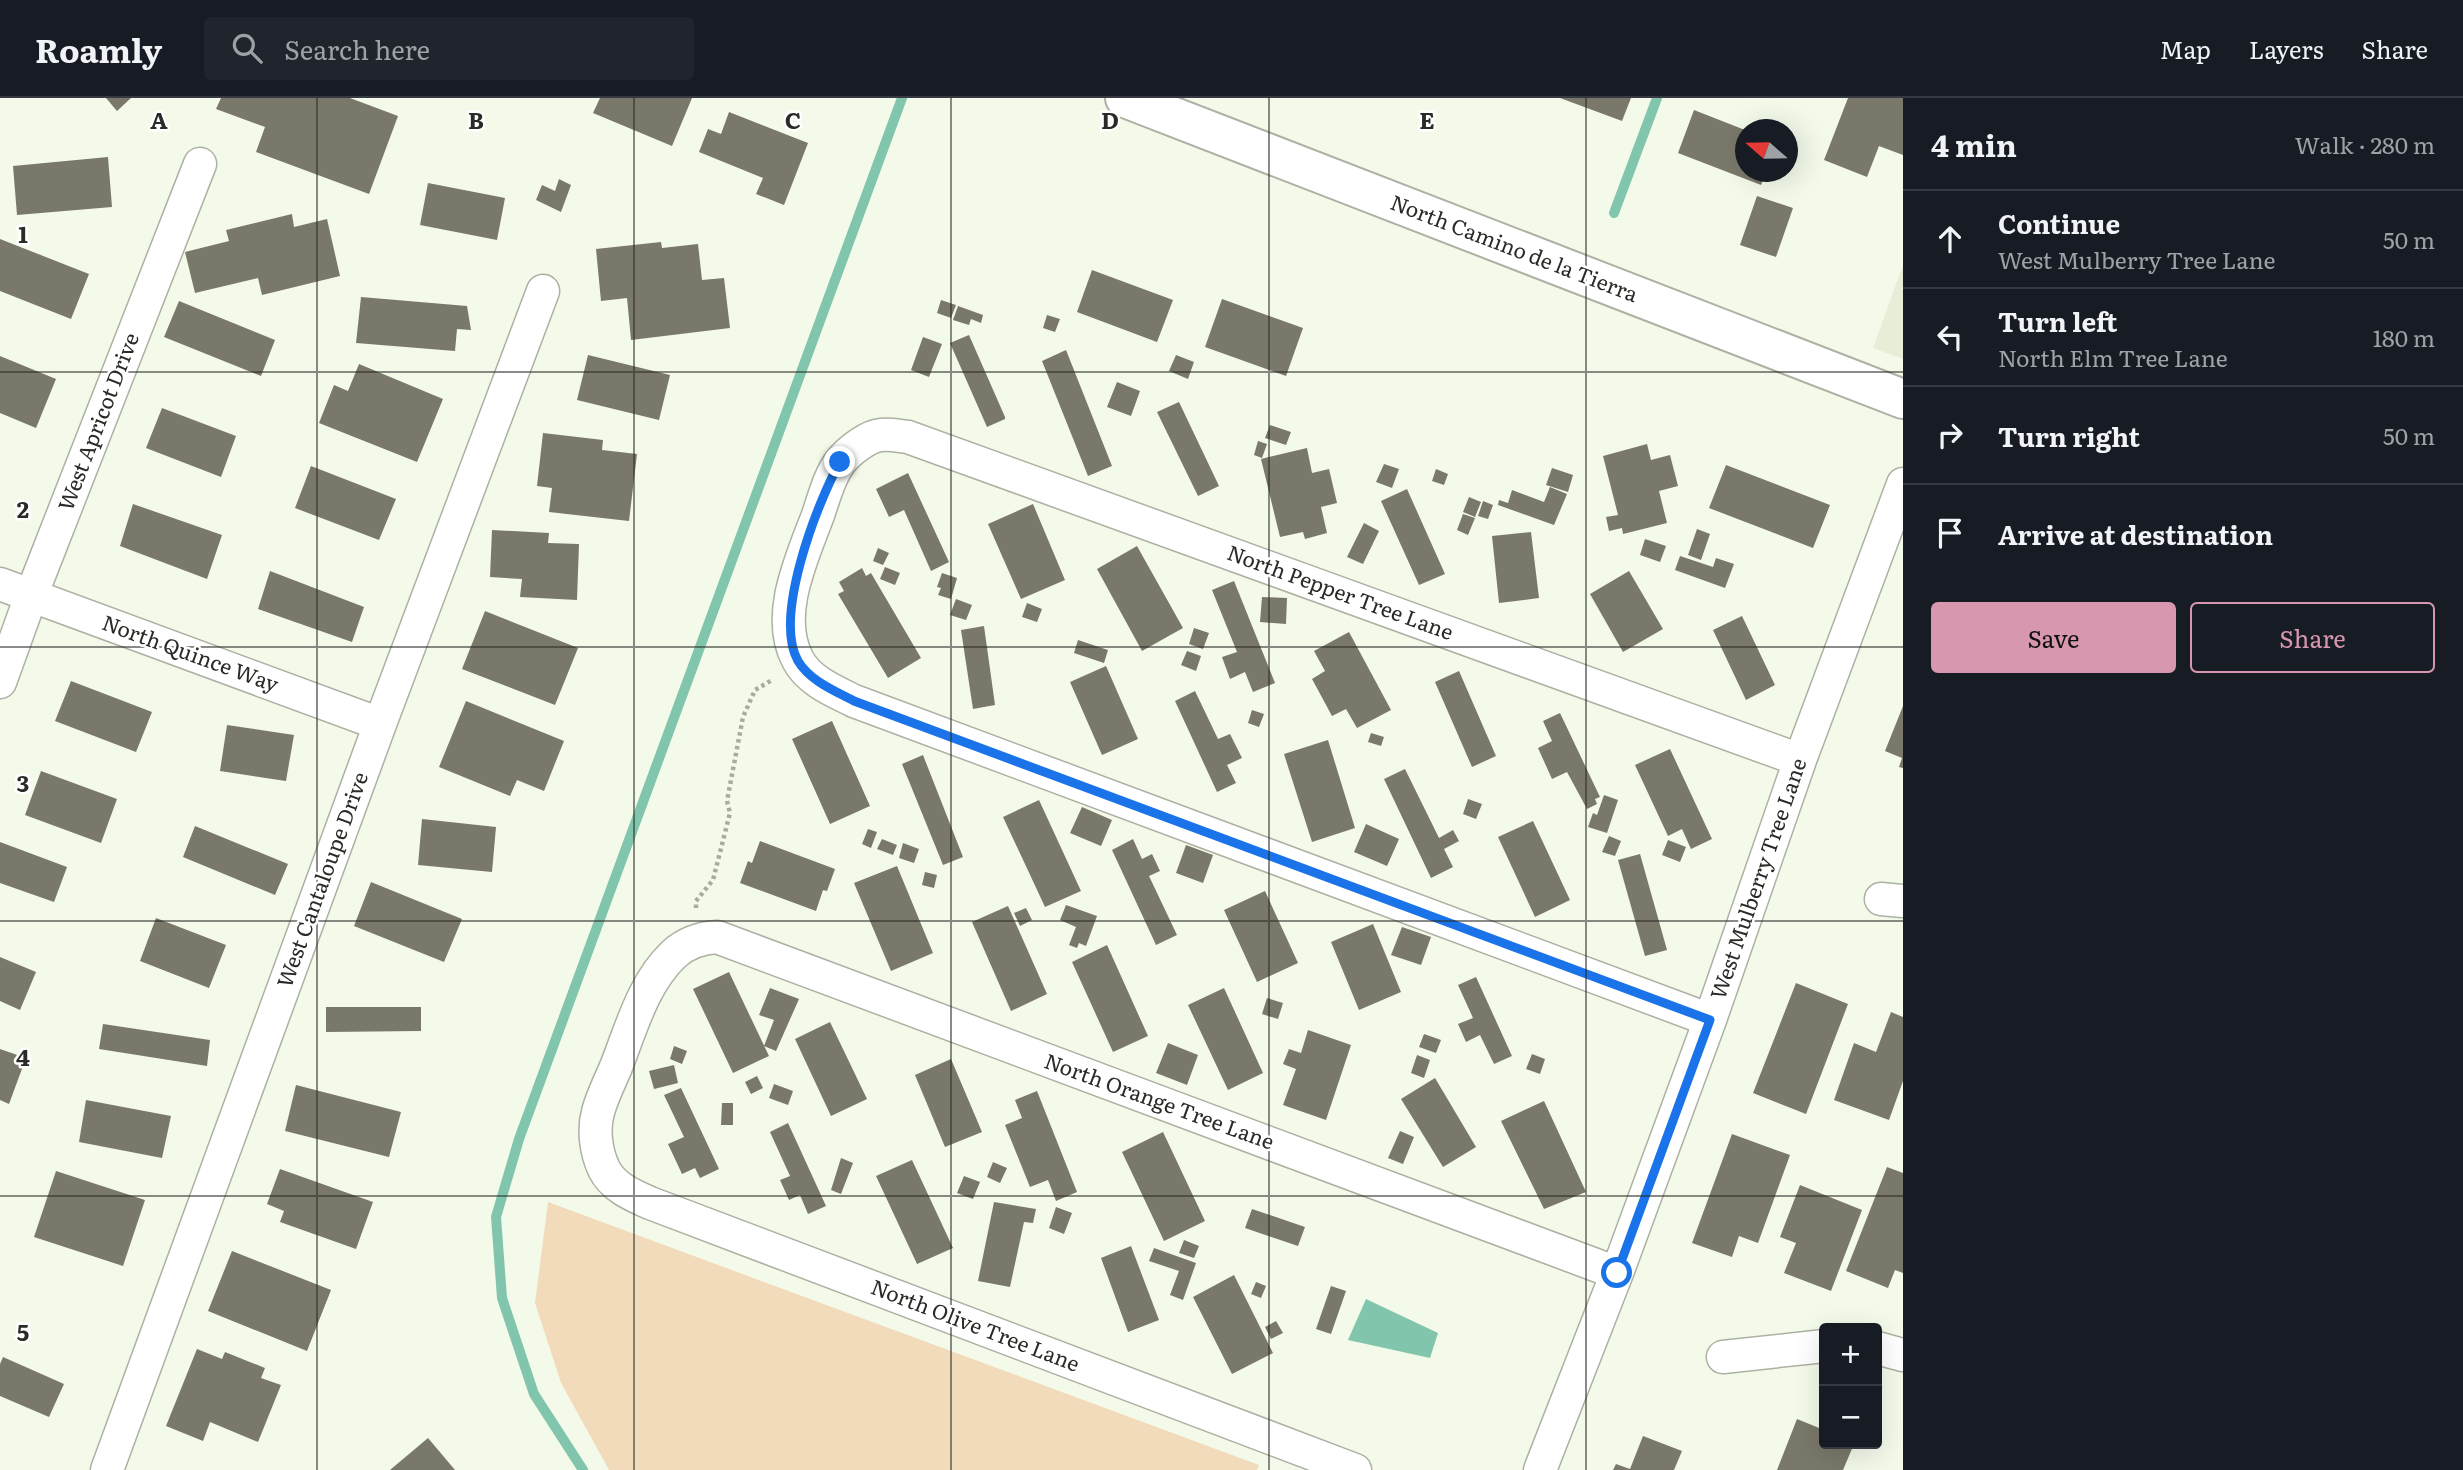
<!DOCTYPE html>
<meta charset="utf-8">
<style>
body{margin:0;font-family:Literata,serif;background:#20242c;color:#f1f3f6}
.controls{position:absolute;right:21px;bottom:21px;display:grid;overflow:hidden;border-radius:7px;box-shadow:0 7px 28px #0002}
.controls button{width:63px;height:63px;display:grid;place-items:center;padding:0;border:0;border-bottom:2px solid #363941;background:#171b24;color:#f1f3f6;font:35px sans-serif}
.compass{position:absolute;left:1735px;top:21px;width:63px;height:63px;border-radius:50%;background:#171b24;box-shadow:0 7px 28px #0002;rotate:290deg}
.stop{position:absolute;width:21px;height:21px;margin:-16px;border:5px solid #1a73e8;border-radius:50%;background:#fff}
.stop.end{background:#1a73e8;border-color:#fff;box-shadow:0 2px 7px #0008}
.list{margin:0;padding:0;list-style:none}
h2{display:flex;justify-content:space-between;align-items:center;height:91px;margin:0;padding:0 28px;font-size:30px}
h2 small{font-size:23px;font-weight:400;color:#9ea1a6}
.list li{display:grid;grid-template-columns:46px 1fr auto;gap:21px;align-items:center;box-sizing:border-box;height:98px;padding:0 28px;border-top:2px solid #363941}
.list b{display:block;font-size:26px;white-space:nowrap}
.list p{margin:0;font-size:23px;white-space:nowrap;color:#9ea1a6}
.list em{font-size:23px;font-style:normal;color:#9ea1a6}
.actions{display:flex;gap:14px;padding:21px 28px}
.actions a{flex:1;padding:16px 0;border:2px solid #d798af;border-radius:7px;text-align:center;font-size:24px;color:#d798af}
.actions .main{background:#d798af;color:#111}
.icon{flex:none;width:38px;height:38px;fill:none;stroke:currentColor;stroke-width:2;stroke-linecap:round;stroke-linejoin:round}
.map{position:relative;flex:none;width:1903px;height:1372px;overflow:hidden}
header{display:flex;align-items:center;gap:42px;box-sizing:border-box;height:98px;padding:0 35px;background:#171b24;border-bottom:2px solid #363941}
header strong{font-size:33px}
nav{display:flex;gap:38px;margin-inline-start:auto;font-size:24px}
.search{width:490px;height:63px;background:#20242c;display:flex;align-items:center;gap:18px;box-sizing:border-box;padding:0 24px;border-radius:7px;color:#9ea1a6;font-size:26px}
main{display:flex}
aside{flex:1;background:#171b24}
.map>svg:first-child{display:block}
.built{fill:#e6eed8}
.green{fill:#f2dbba}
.water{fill:#81c5ad}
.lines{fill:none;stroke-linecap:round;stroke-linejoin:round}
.stream{stroke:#81c5ad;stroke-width:10}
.building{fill:#7a786a}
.minor-casing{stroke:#acb1a3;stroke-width:35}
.tertiary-casing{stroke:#acb1a3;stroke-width:42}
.path{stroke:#a7aca0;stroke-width:4.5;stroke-dasharray:3.5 3.5;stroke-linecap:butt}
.minor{stroke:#fff;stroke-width:32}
.tertiary{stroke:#fff;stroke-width:38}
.route{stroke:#1a73e8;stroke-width:9}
.grid{fill:none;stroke:#292b26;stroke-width:2;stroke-opacity:0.55}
.labels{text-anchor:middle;stroke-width:5;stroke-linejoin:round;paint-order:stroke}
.street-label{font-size:21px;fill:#292b26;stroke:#fff}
.grid-label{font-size:23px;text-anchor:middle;font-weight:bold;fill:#292b26;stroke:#fff;stroke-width:5;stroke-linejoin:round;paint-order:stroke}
</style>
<header>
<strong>Roamly</strong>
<div class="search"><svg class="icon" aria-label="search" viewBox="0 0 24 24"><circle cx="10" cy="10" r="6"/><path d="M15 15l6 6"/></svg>Search here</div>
<nav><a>Map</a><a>Layers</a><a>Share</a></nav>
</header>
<main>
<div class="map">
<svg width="1903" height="1372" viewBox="0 0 1903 1372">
<rect width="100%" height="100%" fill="#f4faea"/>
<path class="built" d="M1903 167V261L1873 250Z"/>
<path class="green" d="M548 1104 1259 1367 1257 1372H609L561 1285 535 1205Z"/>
<path class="water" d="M1366 1201 1438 1235 1430 1260 1348 1242Z"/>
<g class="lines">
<path class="stream" d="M1614 115 1657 0
M583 1372 534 1296 502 1200 496 1119 519 1041 902 0"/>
</g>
<path class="building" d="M106 0H131L117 13Z
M221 0H350L398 18 369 96 256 54 265 29 216 11Z
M600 0H692L672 48 593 15Z
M1560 0H1631L1622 23Z
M1848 0H1903V57L1879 48 1867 79 1824 62Z
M1694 12 1745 32V74H1766L1761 87 1678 55Z
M729 14 808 45 784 107 756 96 763 80 699 54 708 31 721 36Z
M108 59 112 109 17 117 13 68Z
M559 81 571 87 561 114 536 102 542 87 555 93Z
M428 85 505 100 497 142 420 127Z
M1757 98 1793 110 1776 159 1740 147Z
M292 116 294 129 327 121 340 178 262 197 258 180 195 195 185 154 229 143 226 132Z
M0 141 89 176 71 221 0 193Z
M661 144 662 150 698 146 702 182 724 180 730 230 631 242 627 200 601 203 596 151Z
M1092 172 1173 202 1157 244 1077 214Z
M361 199 467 208 471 232 457 231 455 253 356 245Z
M1222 201 1303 230 1286 278 1205 249Z
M941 202 956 207 951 220 937 215Z
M179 203 275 242 261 278 164 239Z
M958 208 983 217 981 225 971 221 969 227 953 222Z
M1047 217 1060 221 1055 234 1043 230Z
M969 237 1005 319V321L987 329 950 245Z
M923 239 942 246 929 279 911 272Z
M1066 252 1112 368 1088 378 1042 263Z
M588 257 670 277 659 322 577 302Z
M1176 257 1194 264 1188 281 1169 273Z
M0 258 56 281 36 330 0 315Z
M359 266 443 301 417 364 319 325 334 287 348 293Z
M1117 284 1140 293 1131 318 1107 309Z
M1179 304 1219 388 1198 398 1157 314Z
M162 310 236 338 221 379 146 350Z
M1270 327 1291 334 1286 347 1265 340Z
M543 335 603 342 602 352 637 356 629 423 549 414 552 390 537 388Z
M1258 343 1267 346 1262 360 1254 357Z
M1647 346 1651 362 1670 357 1678 388 1659 393 1667 425 1623 436 1622 430 1609 433 1606 419 1618 417 1603 358Z
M1307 350 1312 375 1329 371 1337 405 1321 409 1327 435 1305 441 1303 434 1280 439 1261 361Z
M1384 366 1399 371 1392 390 1376 384Z
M1726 367 1830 407 1813 450 1709 410Z
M311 368 396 401 379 442 295 410Z
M1552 370 1573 377 1568 394 1546 387Z
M1436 371 1448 376 1444 387 1432 383Z
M908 375 949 464 931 473 904 412 889 419 876 391Z
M1550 389 1567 396 1554 427 1498 407 1499 402 1508 405 1512 392 1544 404Z
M1407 391 1445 476 1419 487 1381 403Z
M1469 399 1481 404 1475 419 1463 414Z
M1483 403 1493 407 1488 421 1478 418Z
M133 406 222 437 207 481 120 448Z
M1033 406 1065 482 1021 501 988 426Z
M1463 416 1475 420 1468 437 1457 432Z
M1364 425 1379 433 1363 466 1347 459Z
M1697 431 1710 436 1701 462 1688 457Z
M492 432 549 435 548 445 579 446 577 502 520 499 522 481 490 479Z
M1531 434 1539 500 1499 505 1492 438Z
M1645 441 1666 448 1660 464 1640 457Z
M1137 448 1183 530 1142 553 1097 471Z
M878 450 889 455 883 467 873 463Z
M1680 458 1713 469 1716 460 1734 466 1725 490 1675 472Z
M885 469 900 475 895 487 880 481Z
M862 470 866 478 871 475 921 560 888 580 838 496 844 493 839 484Z
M270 473 364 509 352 544 258 511Z
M1629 473 1663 531 1623 554 1590 496Z
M942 475 957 480 951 501 938 497 941 490 937 489Z
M1234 483 1275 585 1253 594 1245 574 1230 581 1222 559 1237 554 1212 492Z
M1262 499 1287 500 1286 526 1260 524Z
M956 501 972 507 966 522 950 517Z
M1027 505 1042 511 1037 524 1022 519Z
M485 513 578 550 555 607 462 571Z
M1742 518 1775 587 1746 602 1713 532Z
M984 528 995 607 973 611 961 532Z
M1194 530 1209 535 1203 551 1189 546Z
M1349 534 1391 612 1357 630 1346 611 1332 618 1312 581 1325 573 1314 553Z
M1078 542 1108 552 1104 565 1074 555Z
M1187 553 1201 558 1196 573 1181 567Z
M1106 568 1138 641 1102 657 1070 584Z
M1459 573 1496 658 1472 669 1435 584Z
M71 583 152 614 136 654 55 623Z
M1195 593 1218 641 1230 636 1242 660 1227 667 1236 685 1217 694 1175 603Z
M466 603 564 643 544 693 517 682 510 698 439 669Z
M1903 608V670L1899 669 1902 660 1885 653Z
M1252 612 1264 616 1259 629 1248 625Z
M1560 615 1600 699 1595 701 1597 706 1587 711 1567 674 1552 681 1538 650 1552 643 1543 623Z
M832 623 870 708 830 726 792 641Z
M227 627 294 637 286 683 220 673Z
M1371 635 1384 639 1381 648 1368 644Z
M1328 642 1355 730 1312 744 1284 656Z
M1670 651 1712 741 1691 751 1682 731 1668 738 1635 667Z
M923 657 963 759 943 767 902 666Z
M1405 671 1439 740 1453 732 1459 743 1444 751 1453 769 1431 780 1384 681Z
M41 673 117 701 101 745 25 717Z
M1604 697 1618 702 1607 735 1588 729 1593 715 1597 717Z
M1468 701 1482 706 1476 721 1463 716Z
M1039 702 1081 793 1045 809 1003 719Z
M1082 709 1112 722 1101 748 1070 735Z
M422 721 496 729 492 774 418 767Z
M1533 723 1570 802 1535 819 1498 739Z
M1366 726 1399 741 1387 768 1354 754Z
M195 728 288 766 275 797 183 759Z
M868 731 877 734 871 750 862 746Z
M1609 738 1621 743 1615 758 1602 754Z
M882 741 897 747 893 757 877 751Z
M1133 741 1142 761 1152 756 1160 773 1149 778 1177 837 1156 847 1112 752Z
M1668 742 1686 749 1680 764 1662 757Z
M760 743 835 771 827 793 823 792 816 813 740 785 748 763 752 765Z
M0 744 67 769 54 804 0 785Z
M903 745 919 751 914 765 899 760Z
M1186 747 1213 757 1203 785 1176 775Z
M1640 756 1667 852 1645 858 1618 762Z
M897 768 933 855 891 873 854 785Z
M925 774 937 777 934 790 922 787Z
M371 784 462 821 444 864 354 828Z
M1265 793 1298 865 1257 884 1224 812Z
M1066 807 1097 818 1086 848 1079 845 1077 850 1069 847 1076 829 1060 822Z
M1008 808 1047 896 1011 913 972 824Z
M1026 810 1032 822 1020 828 1014 815Z
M156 820 226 847 209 890 140 863Z
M1373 826 1401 894 1359 912 1331 844Z
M1402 829 1431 839 1421 867 1391 857Z
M1107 847 1148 938 1113 954 1072 864Z
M0 859 36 874 20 912 0 903Z
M729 874 769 958 733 975 693 891Z
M1476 879 1512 958 1494 966 1480 937 1466 944 1458 926 1473 920 1458 887Z
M1796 885 1848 906 1806 1016 1753 995Z
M770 890 799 901 776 953 764 948 774 922 759 917Z
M1224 890 1263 975 1228 992 1188 907Z
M1267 900 1283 905 1278 921 1262 916Z
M326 909H421V933L326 934Z
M1891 914 1903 919V983L1889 1022 1834 1002 1854 945 1876 954Z
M830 924 867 1001 831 1018 795 941Z
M103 926 210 942 207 968 99 951Z
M1308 932 1351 947 1326 1022 1283 1007 1296 971 1283 966 1289 951 1301 955Z
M1424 936 1441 942 1436 955 1419 949Z
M1168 945 1198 957 1187 987 1156 975Z
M674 948 687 953 682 966 670 961Z
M0 951 26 960 9 1006 0 1002Z
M1532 956 1545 961 1540 976 1526 971Z
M1417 957 1430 962 1424 980 1411 975Z
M951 961 982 1034 945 1049 915 977Z
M674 967 678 985 654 991 649 973Z
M757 978 763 990 751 996 745 984Z
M1435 980 1476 1049 1443 1069 1401 1001Z
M774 986 793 993 788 1007 769 1000Z
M296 987 401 1014 389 1059 285 1033Z
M681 990 719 1071 700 1080 695 1070 682 1076 668 1046 684 1039 664 997Z
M1037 993 1077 1094 1056 1103 1048 1082 1030 1089 1005 1027 1022 1020 1015 1002Z
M86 1002 171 1018 162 1060 79 1044Z
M1544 1003 1586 1094 1544 1111 1501 1023Z
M722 1005H733V1027H721Z
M788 1025 826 1108 808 1116 800 1097 789 1102 780 1082 790 1078 770 1034Z
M1400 1033 1414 1039 1403 1066 1388 1060Z
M1163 1034 1205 1123 1164 1143 1122 1054Z
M1732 1036 1790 1057 1758 1145 1739 1138 1732 1159 1692 1145Z
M841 1060 853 1065 841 1096 831 1092Z
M912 1062 953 1150 917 1166 876 1078Z
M993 1064 1007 1070 1000 1085 987 1079Z
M1887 1069 1903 1075V1175L1895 1172 1888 1190 1846 1173Z
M280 1071 373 1104 356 1151 280 1124 284 1113 267 1106Z
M56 1073 145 1102 123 1168 34 1139Z
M964 1078 980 1084 973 1101 957 1095Z
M1800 1087 1862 1112 1831 1193 1784 1175 1796 1145 1780 1139Z
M994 1104 1036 1111 1033 1125 1024 1124 1010 1189 978 1183Z
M1056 1109 1072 1115 1064 1136 1049 1130Z
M1252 1111 1305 1129 1298 1148 1245 1130Z
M1184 1142 1199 1148 1194 1160 1179 1155Z
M1131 1148 1159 1222 1128 1234 1101 1160Z
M1154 1150 1196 1165 1183 1202 1170 1197 1179 1173 1149 1163Z
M232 1153 331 1192 307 1253 208 1213Z
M1234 1177 1273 1255 1232 1276 1193 1199Z
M1256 1184 1266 1188 1261 1200 1251 1196Z
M1331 1188 1346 1193 1331 1236 1316 1231Z
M1276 1223 1283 1235 1271 1241 1265 1229Z
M197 1251 222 1261 225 1254 265 1270 261 1280 281 1287 258 1344 210 1324 203 1343 166 1328Z
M3 1259 64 1286 49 1319 0 1298V1266Z
M1797 1321 1824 1332V1346H1854L1843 1372H1777Z
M1643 1338 1682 1353 1674 1372H1613L1616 1366 1630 1371Z
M428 1340 455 1372H390Z"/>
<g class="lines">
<g class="minor-casing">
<path id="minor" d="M0 486 380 626
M0 584 31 498 200 66
M1881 801 1903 803
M1710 922 854 603C834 593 809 583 798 562 774 518 802 460 818 417 824 400 829 378 841 363 849 353 868 338 881 337 890 336 899 338 908 339L1800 662
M1877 1250 1903 1257
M1723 1259 1824 1248
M107 1372 380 626 543 193
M1355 1372 650 1105C632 1097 613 1089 604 1071 596 1054 593 1032 598 1014 602 999 610 983 616 969 631 931 643 885 674 856 687 844 701 840 717 839L1617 1175
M1540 1372 1617 1175 1710 922 1800 662 1903 386"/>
</g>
<g class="tertiary-casing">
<path id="tertiary" d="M1125 0 1903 301"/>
</g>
<path class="path" d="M696 810V803L713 782 730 715 727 703 743 619 755 592 772 582"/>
<use href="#minor" class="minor"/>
<use href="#tertiary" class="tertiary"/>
</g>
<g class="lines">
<path class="route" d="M840 364C817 405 773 519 798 563 810 583 835 593 854 603L1710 922 1617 1175"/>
</g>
<path class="grid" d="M317 0V1372M634 0V1372M951 0V1372M1269 0V1372M1586 0V1372M0 274H1903M0 549H1903M0 823H1903M0 1098H1903"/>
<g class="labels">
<g class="street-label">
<text transform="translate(1514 151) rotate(21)" y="7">North Camino de la Tierra</text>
<text transform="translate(99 324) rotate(-69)" y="7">West Apricot Drive</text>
<text transform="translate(1340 495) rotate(20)" y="7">North Pepper Tree Lane</text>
<text transform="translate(190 556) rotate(20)" y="7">North Quince Way</text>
<text transform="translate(1759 781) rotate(-71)" y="7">West Mulberry Tree Lane</text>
<text transform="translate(323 782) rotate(-70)" y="7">West Cantaloupe Drive</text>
<text transform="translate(1159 1004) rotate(20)" y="7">North Orange Tree Lane</text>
<text transform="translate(975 1228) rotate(21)" y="7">North Olive Tree Lane</text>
</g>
</g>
<g class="grid-label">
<text x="159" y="31">A</text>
<text x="476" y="31">B</text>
<text x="793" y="31">C</text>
<text x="1110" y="31">D</text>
<text x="1427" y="31">E</text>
<text x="23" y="145">1</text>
<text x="23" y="420">2</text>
<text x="23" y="694">3</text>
<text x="23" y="968">4</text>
<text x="23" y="1243">5</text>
</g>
</svg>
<div class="controls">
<button>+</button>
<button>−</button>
</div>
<svg class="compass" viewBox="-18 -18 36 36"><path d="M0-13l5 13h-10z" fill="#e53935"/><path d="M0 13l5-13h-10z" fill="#9ea1a6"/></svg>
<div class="stop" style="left:1617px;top:1175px"></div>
<div class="stop end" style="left:840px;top:364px"></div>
</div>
<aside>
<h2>4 min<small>Walk · 280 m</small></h2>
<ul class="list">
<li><svg class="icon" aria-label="ahead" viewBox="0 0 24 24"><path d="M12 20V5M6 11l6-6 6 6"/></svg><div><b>Continue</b><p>West Mulberry Tree Lane</p></div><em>50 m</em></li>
<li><svg class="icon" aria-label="left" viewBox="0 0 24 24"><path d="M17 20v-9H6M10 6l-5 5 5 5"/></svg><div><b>Turn left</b><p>North Elm Tree Lane</p></div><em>180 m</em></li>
<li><svg class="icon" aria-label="right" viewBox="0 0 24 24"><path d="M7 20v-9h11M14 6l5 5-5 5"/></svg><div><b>Turn right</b></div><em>50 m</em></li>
<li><svg class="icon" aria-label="arrive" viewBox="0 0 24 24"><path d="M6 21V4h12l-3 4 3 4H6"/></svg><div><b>Arrive at destination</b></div></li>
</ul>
<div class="actions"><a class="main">Save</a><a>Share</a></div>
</aside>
</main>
